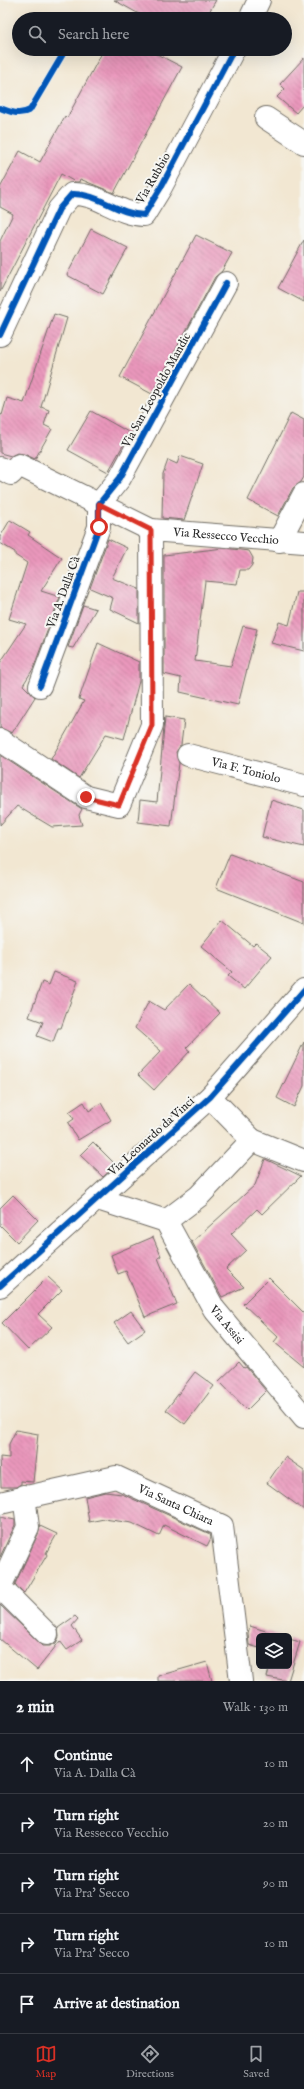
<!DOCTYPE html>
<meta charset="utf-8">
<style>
body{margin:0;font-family:"IM FELL English",serif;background:#242831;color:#f1f3f6}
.controls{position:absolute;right:12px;bottom:12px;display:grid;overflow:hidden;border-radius:6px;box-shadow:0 4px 16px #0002}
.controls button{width:36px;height:36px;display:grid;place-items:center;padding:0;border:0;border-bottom:1px solid #363941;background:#171b24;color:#f1f3f6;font:20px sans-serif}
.stop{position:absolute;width:12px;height:12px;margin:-9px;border:3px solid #d93025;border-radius:50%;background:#fff}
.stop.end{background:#d93025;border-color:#fff;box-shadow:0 1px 4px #0008}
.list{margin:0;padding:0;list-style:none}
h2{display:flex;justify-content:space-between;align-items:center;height:52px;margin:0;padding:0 16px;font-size:17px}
h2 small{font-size:13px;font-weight:400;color:#9ea1a6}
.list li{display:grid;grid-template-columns:26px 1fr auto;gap:12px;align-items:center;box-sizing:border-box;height:60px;padding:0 16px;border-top:1px solid #363941}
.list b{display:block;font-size:15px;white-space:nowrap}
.list p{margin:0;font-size:13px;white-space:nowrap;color:#9ea1a6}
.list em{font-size:13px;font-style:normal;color:#9ea1a6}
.icon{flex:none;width:22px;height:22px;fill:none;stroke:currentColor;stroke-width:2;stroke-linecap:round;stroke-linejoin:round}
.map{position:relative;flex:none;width:304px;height:1681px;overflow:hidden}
.search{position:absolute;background:#171b24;box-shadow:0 4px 16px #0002;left:12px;right:12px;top:12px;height:44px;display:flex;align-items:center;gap:10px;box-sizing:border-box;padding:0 14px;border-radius:22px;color:#9ea1a6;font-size:15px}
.sheet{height:352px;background:#171b24}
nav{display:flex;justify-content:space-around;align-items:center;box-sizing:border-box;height:56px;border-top:1px solid #363941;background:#171b24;font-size:11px;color:#9ea1a6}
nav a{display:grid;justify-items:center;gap:2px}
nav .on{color:#d93025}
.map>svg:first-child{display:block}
.building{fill:url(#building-back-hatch)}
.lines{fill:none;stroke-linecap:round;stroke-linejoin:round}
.minor-casing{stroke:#716d65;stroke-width:24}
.minor{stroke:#fff;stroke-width:22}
.cycleway-casing{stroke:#f6f6f2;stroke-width:8}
.cycleway{stroke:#0057b8;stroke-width:6}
.route{stroke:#d93025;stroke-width:5}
.labels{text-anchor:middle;stroke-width:4;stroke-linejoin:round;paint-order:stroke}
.street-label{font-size:12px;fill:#2b2b2b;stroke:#f6f6f2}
</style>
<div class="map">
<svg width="304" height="1681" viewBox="0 0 304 1681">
<defs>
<pattern id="building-back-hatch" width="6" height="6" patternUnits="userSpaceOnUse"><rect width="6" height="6" fill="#ea97bc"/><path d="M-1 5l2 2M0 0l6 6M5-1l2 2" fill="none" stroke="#be7b99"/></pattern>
</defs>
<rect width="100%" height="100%" fill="#f6f6f2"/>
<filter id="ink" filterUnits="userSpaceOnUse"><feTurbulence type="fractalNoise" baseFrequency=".025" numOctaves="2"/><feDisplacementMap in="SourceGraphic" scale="8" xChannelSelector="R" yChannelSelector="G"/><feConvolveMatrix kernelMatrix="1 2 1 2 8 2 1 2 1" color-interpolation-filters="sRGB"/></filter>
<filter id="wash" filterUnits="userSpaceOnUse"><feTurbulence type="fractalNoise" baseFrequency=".012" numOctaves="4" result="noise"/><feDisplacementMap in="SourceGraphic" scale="16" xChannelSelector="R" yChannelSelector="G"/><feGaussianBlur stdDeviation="0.9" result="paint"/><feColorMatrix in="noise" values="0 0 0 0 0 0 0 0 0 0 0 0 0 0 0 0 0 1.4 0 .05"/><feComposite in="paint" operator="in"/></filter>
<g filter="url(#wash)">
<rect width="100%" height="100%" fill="#f2e7d2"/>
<g id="blocks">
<path class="building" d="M114 0H216L205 19H148Z
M104 49H147L182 67 114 193 80 179 79 182H75L61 174 0 292V241L13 214 0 207V188L20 151 40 162 65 116 67 118Z
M304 58V106L303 105 296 113 277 97 285 89 280 84Z
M91 229 128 248 103 294 67 275Z
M196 235 232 253 222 271 215 277 152 394 120 377Z
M304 240V302L278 288Z
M54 314 67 318 41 407 49 410 44 425 52 429 35 459 24 454 17 453 11 456 0 453V414L2 415 7 398 24 403Z
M91 411 130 433 108 472 68 450Z
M291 413 304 420V477L301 482 293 488 278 516 248 500Z
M180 456 203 464 184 520 162 518 163 474 168 460 177 464Z
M10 520 30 532 28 535 62 558 41 591 60 597 33 669 23 685 35 697 12 733 0 728V663L26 624 9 619 27 563 15 555V552L0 543V537Z
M108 539 127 548 112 578 139 589V623L110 609 113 598 90 588Z
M224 548 249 551 253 558 252 565 248 570H240L237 584 205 581 195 661 231 666 243 626 257 629 238 705 180 692 181 678 164 674V555Z
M297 592H304V651L271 643 279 622 289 625Z
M83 605 96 609 73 648 68 647Z
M98 643 139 662V681L124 739 106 734 79 778 51 759 84 701 79 699Z
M165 717 184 720 181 745 176 752 179 763 171 826 138 822 140 800 157 802Z
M0 755 82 809 79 815 82 825 52 827 17 806 0 825Z
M271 800 304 810V847L262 837Z
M230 854 304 882V923L216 888Z
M222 920 253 946 256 943 272 956 244 989 228 976 232 972 201 946Z
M54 972 78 981 61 1028H58L53 1042 37 1036 43 1022 29 1017 42 982 49 985Z
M189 984 220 1013 186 1048 190 1051 154 1090 138 1075 161 1051 135 1028 149 1001 164 1010Z
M304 1042V1086L294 1107 277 1098Z
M84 1102 89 1111 101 1103 111 1120 78 1140 68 1123 74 1119 69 1112Z
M93 1142 116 1165 103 1177 80 1155Z
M265 1159 301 1176 262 1214 257 1209 231 1234 246 1250 226 1269 244 1287 222 1297 192 1242 255 1185Z
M13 1195 38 1220 17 1242 0 1225V1208Z
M153 1237 161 1256 158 1258 177 1304 145 1317 126 1271 118 1274 111 1255Z
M48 1277 62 1290 38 1314 52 1327 28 1350 2 1323Z
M269 1278 304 1313V1367L274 1342 278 1337 243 1304Z
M131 1311 145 1330 128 1342 114 1323Z
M239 1362 244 1368 246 1367 266 1391 247 1410 219 1381Z
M195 1372 214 1386 185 1424 166 1410Z
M16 1430 38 1434 33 1482 21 1481V1484L16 1487H1L0 1457 9 1458V1444Z
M285 1457 304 1470V1510L267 1483Z
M105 1492 122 1494 210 1534 211 1538 207 1546 164 1525 159 1536 132 1523 104 1519 89 1522 85 1497Z
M0 1517 15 1520V1525L0 1557Z
M40 1526 57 1534 46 1553 47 1555 24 1593 15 1584 39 1532Z
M0 1605 43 1646H50L56 1643 59 1637 58 1628 75 1616 78 1619 72 1626 82 1640 67 1650 60 1641 37 1670 0 1639Z
M250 1626 281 1636H259V1648L249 1645 248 1633Z
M289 1639 300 1642 288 1681 267 1677 270 1666H289Z
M207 1662 212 1681H158V1676Z"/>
</g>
</g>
<g filter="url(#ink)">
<use href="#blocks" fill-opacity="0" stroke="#716d65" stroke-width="1"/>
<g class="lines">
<g class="minor-casing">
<g id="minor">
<path d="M250 19 259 0"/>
<path d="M266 118 304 143"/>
<path d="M0 335 59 209 72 194C99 193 116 214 144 215L160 189 234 49"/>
<path id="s1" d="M0 468 11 474 19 465 151 530 304 542"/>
<path d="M279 541 304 494"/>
<path d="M40 686 99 527V504L120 478 226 283"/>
<path d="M0 740 86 797 119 805 152 725 151 530"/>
<path id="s2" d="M188 755 304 785"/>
<path d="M252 1140 304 1161"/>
<path id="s3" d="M98 1199 166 1221 214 1309 304 1417"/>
<path d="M166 1221 199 1196 252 1140 210 1097"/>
<path d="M0 1286 210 1097 304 990"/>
<path d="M24 1496 28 1527 0 1587 47 1634"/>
<path id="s4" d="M0 1503 116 1477 222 1526 241 1681"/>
</g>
</g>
<use href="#minor" class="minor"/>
<g class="cycleway-casing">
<path id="cycleway" d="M0 108C11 112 19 116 30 110L66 49
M0 335 59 209 72 194C99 193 116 214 144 215L160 189 234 49
M40 686 99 527V504L120 478 226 283
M0 1286 210 1097 304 990"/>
</g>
<use href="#cycleway" class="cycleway"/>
</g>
</g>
<g class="lines" filter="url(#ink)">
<path class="route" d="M86 797 119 805 152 725 151 530 99 504V527"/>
</g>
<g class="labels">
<g class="street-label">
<text transform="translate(153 178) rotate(-60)" y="4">Via Rubbio</text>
<text transform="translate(156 390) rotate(-61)" y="4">Via San Leopoldo Mandic</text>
<text dy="4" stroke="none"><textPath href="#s1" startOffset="247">Via Ressecco Vecchio</textPath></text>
<text transform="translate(63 592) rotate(-70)" y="4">Via A. Dalla Cà</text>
<text dy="4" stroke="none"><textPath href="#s2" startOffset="60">Via F. Toniolo</textPath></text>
<text transform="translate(151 1136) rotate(-42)" y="4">Via Leonardo da Vinci</text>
<text dy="4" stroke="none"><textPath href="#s3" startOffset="192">Via Assisi</textPath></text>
<text dy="4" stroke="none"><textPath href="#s4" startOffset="185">Via Santa Chiara</textPath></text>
</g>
</g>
</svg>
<div class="controls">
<button><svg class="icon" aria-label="layers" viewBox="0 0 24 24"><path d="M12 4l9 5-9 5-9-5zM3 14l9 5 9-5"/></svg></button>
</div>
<div class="stop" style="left:99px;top:527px"></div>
<div class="stop end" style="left:86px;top:797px"></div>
<div class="search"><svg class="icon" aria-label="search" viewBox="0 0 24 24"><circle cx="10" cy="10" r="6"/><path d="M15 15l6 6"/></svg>Search here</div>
</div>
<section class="sheet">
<h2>2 min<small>Walk · 130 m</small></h2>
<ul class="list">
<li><svg class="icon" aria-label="ahead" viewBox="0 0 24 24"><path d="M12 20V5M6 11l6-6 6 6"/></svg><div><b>Continue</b><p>Via A. Dalla Cà</p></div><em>10 m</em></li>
<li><svg class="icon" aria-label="right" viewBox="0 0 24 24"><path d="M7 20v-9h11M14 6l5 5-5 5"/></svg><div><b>Turn right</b><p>Via Ressecco Vecchio</p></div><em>20 m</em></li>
<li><svg class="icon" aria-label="right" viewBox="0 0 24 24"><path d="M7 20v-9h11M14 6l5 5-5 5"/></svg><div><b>Turn right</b><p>Via Pra' Secco</p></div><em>90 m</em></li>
<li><svg class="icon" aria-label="right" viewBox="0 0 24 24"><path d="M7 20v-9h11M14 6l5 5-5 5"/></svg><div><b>Turn right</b><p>Via Pra' Secco</p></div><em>10 m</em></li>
<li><svg class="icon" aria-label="arrive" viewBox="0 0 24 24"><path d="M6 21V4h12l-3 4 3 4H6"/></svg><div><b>Arrive at destination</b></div></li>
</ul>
</section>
<nav>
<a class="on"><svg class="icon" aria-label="map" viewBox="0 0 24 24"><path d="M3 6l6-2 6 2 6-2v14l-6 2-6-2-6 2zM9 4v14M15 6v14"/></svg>Map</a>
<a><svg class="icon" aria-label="directions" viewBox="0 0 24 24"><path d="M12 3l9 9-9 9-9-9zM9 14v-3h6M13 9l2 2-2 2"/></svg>Directions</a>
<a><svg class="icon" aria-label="saved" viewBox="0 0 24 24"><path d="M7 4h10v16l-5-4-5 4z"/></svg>Saved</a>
</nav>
